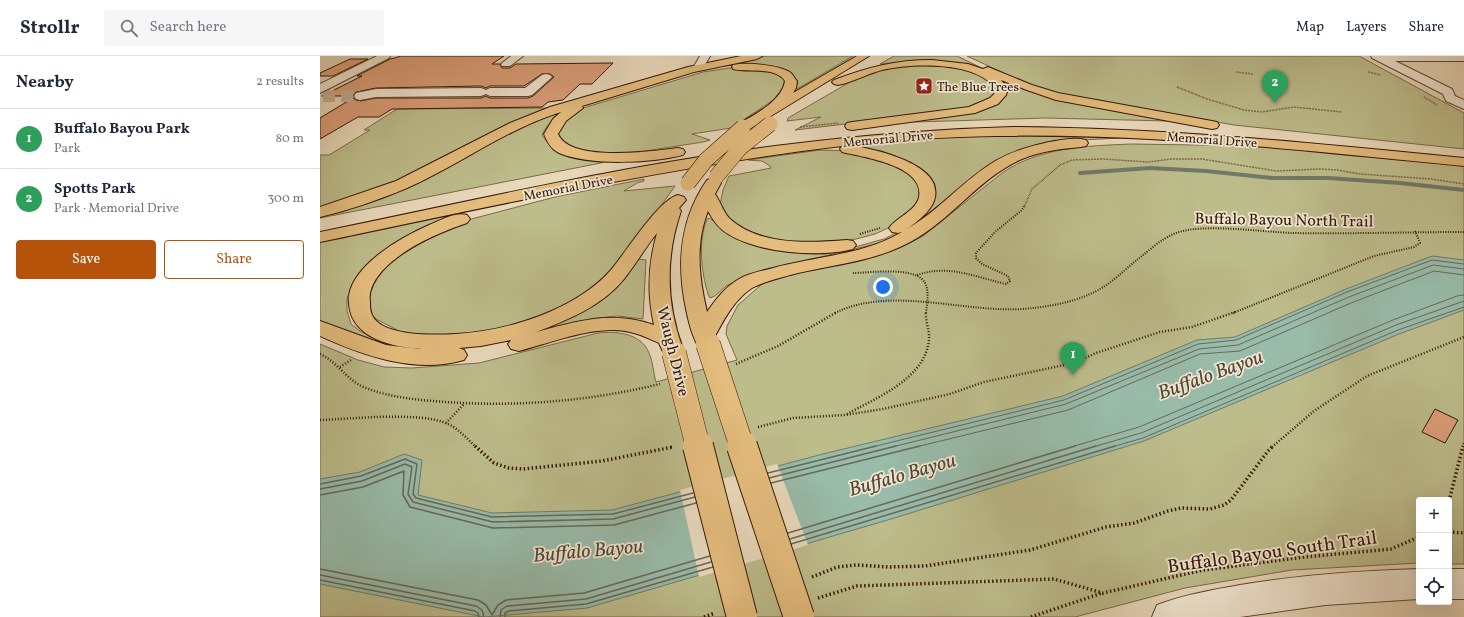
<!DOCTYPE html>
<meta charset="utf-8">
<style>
body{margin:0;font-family:Vollkorn,serif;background:#f6f6f7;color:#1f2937}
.controls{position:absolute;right:12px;bottom:12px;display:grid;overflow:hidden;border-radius:4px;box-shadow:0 4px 16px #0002}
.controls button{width:36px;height:36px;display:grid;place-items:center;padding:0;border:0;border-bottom:1px solid #e0e1e3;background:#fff;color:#1f2937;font:20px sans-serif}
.you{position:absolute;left:563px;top:231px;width:14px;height:14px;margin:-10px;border:3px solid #fff;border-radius:50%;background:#1a73e8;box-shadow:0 0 0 6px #1a73e833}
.badge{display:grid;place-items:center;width:26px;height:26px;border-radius:50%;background:#b45309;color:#fff;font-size:13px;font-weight:700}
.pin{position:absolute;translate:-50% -33px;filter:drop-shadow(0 1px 2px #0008)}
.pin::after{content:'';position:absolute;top:21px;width:14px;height:12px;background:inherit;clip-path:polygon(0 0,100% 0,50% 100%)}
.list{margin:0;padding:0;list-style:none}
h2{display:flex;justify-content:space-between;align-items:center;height:52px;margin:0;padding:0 16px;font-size:17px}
h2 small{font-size:13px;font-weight:400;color:#747a83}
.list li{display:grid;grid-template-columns:26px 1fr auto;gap:12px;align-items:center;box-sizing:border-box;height:60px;padding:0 16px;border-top:1px solid #e0e1e3}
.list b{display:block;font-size:15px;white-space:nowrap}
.list p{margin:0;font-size:13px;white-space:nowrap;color:#747a83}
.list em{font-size:13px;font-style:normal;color:#747a83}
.actions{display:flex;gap:8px;padding:12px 16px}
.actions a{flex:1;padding:9px 0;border:1px solid #b45309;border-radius:4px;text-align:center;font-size:14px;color:#b45309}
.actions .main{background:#b45309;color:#fff}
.icon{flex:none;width:22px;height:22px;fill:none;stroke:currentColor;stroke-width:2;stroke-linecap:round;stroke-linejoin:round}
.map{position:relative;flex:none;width:1144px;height:561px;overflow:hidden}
header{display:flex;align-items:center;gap:24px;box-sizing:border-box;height:56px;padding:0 20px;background:#fff;border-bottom:1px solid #e0e1e3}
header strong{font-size:19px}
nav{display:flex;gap:22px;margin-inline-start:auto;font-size:14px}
.search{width:280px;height:36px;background:#f6f6f7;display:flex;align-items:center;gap:10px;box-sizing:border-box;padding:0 14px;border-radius:4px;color:#747a83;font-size:15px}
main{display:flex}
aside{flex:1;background:#fff}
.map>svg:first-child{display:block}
.green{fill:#bdbc8b;stroke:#7a6948}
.water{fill:#98bbaa;stroke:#717968}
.pier{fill:#e8d8ba}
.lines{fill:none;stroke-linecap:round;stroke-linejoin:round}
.shore-far1{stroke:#676858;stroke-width:1}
.shore{stroke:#676858;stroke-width:1.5}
.stream{stroke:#717968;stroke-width:4}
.building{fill:#db9f7a;stroke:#361606}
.minor-tunnel{stroke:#c4b196;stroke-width:12;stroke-dasharray:12 6;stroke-linecap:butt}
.minor-casing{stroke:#624633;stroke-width:2}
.major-casing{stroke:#361606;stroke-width:2}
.path-far3{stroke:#361606;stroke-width:1.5;stroke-dasharray:0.5 1;stroke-linecap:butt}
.path-far2{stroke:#361606;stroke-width:2;stroke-dasharray:1 1.5;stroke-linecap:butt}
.path-far1{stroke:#361606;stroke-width:2.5;stroke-dasharray:1 2;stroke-linecap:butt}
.path{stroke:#361606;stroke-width:3.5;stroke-dasharray:1.5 2.5;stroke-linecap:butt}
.minor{fill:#f0e6d2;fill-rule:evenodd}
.major{fill:#e4bc7d;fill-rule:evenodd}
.major-bridge-far2-casing{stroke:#361606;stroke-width:16;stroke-linecap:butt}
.major-bridge-far1-casing{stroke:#361606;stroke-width:25;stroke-linecap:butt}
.major-bridge-casing{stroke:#361606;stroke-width:32;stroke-linecap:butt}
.major-bridge-far2{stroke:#e4bc7d;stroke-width:15}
.major-bridge-far1{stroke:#e4bc7d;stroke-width:24}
.major-bridge{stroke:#e4bc7d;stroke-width:30}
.labels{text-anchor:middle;stroke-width:3.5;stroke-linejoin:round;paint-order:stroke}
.far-poi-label{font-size:13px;fill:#361606;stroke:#f0e6d2;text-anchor:start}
.far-street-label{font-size:13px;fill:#361606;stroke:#f0e6d2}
.street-label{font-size:16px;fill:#361606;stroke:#f0e6d2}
.near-street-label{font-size:19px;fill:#361606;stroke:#f0e6d2}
.near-water-label{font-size:20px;font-style:italic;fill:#534837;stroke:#f0e6d2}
</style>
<header>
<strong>Strollr</strong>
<div class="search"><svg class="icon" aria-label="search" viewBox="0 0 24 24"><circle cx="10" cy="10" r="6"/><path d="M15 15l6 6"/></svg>Search here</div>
<nav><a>Map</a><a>Layers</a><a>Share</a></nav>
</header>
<main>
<aside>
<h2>Nearby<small>2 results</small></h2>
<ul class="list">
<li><span class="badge" style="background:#2e9e5b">1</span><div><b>Buffalo Bayou Park</b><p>Park</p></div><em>80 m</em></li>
<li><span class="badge" style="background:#2e9e5b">2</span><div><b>Spotts Park</b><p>Park · Memorial Drive</p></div><em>300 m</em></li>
</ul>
<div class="actions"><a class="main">Save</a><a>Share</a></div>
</aside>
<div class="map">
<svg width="1144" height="561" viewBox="0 0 1144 561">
<rect width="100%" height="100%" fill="#e8d8ba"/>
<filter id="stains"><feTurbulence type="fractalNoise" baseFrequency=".005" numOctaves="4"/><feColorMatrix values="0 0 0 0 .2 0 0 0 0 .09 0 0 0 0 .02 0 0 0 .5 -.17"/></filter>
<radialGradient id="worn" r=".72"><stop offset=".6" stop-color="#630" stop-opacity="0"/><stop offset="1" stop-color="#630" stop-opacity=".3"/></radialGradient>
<path class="green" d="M447 0H533L477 33 475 32 478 27C473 17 463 14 452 12 404 2 357 20 312 33 290 40 265 44 245 55 235 61 227 68 222 79L233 94 254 100 286 105 281 107 0 162V159L70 137 130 108 192 74 241 54 375 14 412 6Z
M574 0H637L693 27 847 65 726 62 595 66 593 65 640 58 683 39 665 15 585 6 560 8Z
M647 0H1039L1144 57V93L914 69 740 39 707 28Z
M609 8 643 12 664 20 676 32 673 40 663 47 634 55 475 74 501 61 467 65 468 62 542 19 564 11Z
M409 12C425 12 459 11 467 27L461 37 452 45 411 72 372 78 390 84 383 86 319 96 285 98 248 91 237 80C241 63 247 60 263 52L383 16Z
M233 52 107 114 0 153V99H9L50 74H44L77 53Z
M767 79 799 82 763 84 712 91 600 167 564 186 449 213 425 221 406 230 395 240 390 242 388 238C381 215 378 186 387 163L390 162 407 177 513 195 535 191 564 183 596 167 607 156 605 119C591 107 579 100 561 95 553 93 542 93 536 90L554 87 631 80Z
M811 88 941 90 1144 110V508H1129V444H1099V507L972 514 865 532 755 561H0V288L38 304 64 311 92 312 159 307 278 277C295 275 320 277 328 295 333 304 333 316 336 326L417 304 406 278 407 270 418 249 443 227 470 218 549 200 583 190 603 180 682 117C720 91 766 90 811 88Z
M500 94 531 95 560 101 593 120 599 131 600 142 597 149 579 167 555 178 536 183 508 187H470L438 180 414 168 403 158 400 149 403 134 409 120 451 112 450 110 442 105 428 104Z
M324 123V125L317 127 304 135 355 130 290 221 246 250 201 268 139 280 97 279 79 275 56 263 49 255 47 243 58 215 83 194 140 166 235 141Z
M136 158 140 159 33 230 27 243V255L31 268 40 275 52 282 71 288H154L298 228 308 217 318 203 326 204 323 263 298 260 279 262 165 289 131 294H78L43 284 0 265V185Z"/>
<path class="water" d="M1112 200 1144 204V254L1079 278 824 385 571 463 267 552 164 561 0 528V423L40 416 84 398 102 404 98 439 172 457 292 454 503 398 743 340 877 284 915 281 1026 233Z"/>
<path class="pier" d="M457 408 488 489 379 521 360 434Z"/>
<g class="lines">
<path class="shore-far1" d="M552 391 744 344 878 288 916 284 1027 236 1112 204 1144 208
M572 391 746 348 879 293 918 289 1029 241 1113 209 1144 213
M596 391 748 354 880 298 920 295 1031 247 1114 215 1144 219
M751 391 819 371 1073 264 1137 240 1144 239
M773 391 821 377 1076 269 1144 245
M792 391 823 382 1078 274 1144 251"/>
<path class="shore" d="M448 417 556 390
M449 422 576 390
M451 427 600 390
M0 428 41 420 85 403 97 408 93 438 96 442 172 461 293 458 373 437
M0 433 42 425 85 408 92 411 88 438 93 446 173 466 293 463 375 441
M0 439 43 431 84 415 83 439 90 451 173 472 294 469 376 447
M468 477 755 390
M470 483 776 390
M471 488 795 390
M0 513 158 544 166 549 172 559 178 549 186 544 264 537 390 500
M0 519 156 550 162 554 164 561
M0 524 155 555 158 557 159 561
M180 561 181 554 187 550 266 543 391 506
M185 561V557L189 555 266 548 393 511"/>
<path class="stream" d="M760 117 830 112 886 115 952 122H1008L1080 127 1144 134"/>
</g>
<path class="building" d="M80 0H184L172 8H180L182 12H190L196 8 293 7 272 28H260L243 44 228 46 222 51 72 53 59 61H38L0 83V62L33 42 36 44 40 45 56 42H161L166 40 170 42H208L213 40 234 21 230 18H222L204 30H170L166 32 161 30 56 32 36 36 33 40H2L42 20H37L70 3 75 2Z
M30 3H48L13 20H0V17Z
M1115 353 1138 364 1125 387 1102 376Z"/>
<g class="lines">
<path class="minor-tunnel" d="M3 40H40"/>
<g class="minor-casing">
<path id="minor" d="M57 0H70L69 2 0 37V28Z
M191 0H203L190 10H182L181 8Z
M380 0H390L382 14H374L373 12Z
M1051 0H1144V5H1075L1132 33 1135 40 1144 44V53L1126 45 1123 38 1052 2Z
M226 18 230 19 232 21 230 23 212 39 208 40H170L166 38 161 40 56 41 40 44 36 43 34 40 36 37 56 33 161 32 166 34 170 32H205L222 19Z
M1099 513V543L1005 549 920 561H832L837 549C863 539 892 534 920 529 979 519 1039 515 1099 513Z
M1129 513H1144V543H1129Z"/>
</g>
<g class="major-casing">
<path id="major" d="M421 0H442L437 3 374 16 262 50 263 52 246 65 238 78C250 107 332 95 358 92L363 93 365 96 363 99C332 107 269 110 239 97 231 93 227 86 224 78L233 63 241 56C186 73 139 109 87 132 59 144 29 154 0 161V151L76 125 190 67 230 51 368 11Z
M537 0H549L428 74H418L416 71 418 68C434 59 462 45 465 25 455 10 428 17 413 13L412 11 413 9C426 6 461 9 471 17 473 19 475 23 477 25L476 32 473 37Z
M612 4 648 8 663 13 668 11 712 29 738 37 892 65 897 66 899 69 897 72 892 73 736 44 704 33 681 24 688 33 686 39 678 48 655 57 532 74 527 73 525 70 527 67 532 66 649 51 670 42 674 38 676 33C656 5 593 7 562 14 547 18 533 26 518 29L514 28 512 26 514 24C548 11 575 4 612 4Z
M693 71C844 72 994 87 1144 102V110C940 90 735 66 530 89 553 93 622 107 615 141 613 154 597 166 587 173 620 154 644 123 677 104 693 95 711 90 729 86 741 84 755 81 766 84L768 87 766 90 761 91C741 93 721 95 702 103 656 123 627 171 580 191 543 208 501 210 463 221 452 224 441 227 432 232 414 244 405 262 395 280L399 288 396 293 388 295 380 293C372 281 369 267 366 253 356 206 360 163 387 124L393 122 399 124 401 127 395 138C400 145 403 155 409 162 439 190 489 187 527 184L533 185 536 189 533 193C498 202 439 197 408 178 399 173 393 164 388 155 375 188 379 222 387 256 396 243 405 231 419 223 429 217 442 215 453 212 496 200 544 199 582 176L578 177 572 176 569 172C577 161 596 155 599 141 605 109 542 101 522 96L520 93 522 90C346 111 173 150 0 186V176C156 144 313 107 472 88 546 79 619 73 693 71Z
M358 139 364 141 366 144 359 152 361 155C345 202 346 247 363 293L360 298 352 300 344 298 339 287C330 283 320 278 310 276 277 268 231 287 199 295L191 293 188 288 191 284 161 290 139 292 144 294 147 299 144 304C95 318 44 300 0 280V265L66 289 98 293H118C87 294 32 288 29 248 29 245 28 242 29 239 35 207 82 181 109 169 121 164 135 156 147 159L150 163 147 167C118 177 85 191 63 214 55 223 48 234 50 246 50 251 50 256 53 261 66 281 115 279 136 278 188 275 255 254 290 215 305 198 338 144 358 139ZM337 177C328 208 327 238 334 269 292 254 257 265 216 276 248 264 282 250 304 223 316 208 325 192 337 177Z"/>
</g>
<path class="path-far3" d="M916 16 933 18
M1048 16 1061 19
M857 31 887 43 924 54 942 56 974 51 1022 56
M1104 41 1117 49
M480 71 518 67
M704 151 712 133 740 109 752 104 783 103 828 106 852 103H882L956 115 999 113 1017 114 1040 118 1111 123 1144 128"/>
<path class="path-far2" d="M540 178 560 172
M533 217C550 217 599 209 606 229 609 238 607 248 606 257
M597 219C629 208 655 221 686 228L690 225 688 220 662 208 656 202V197L675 176 702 154 704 150
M515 257C573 228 651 260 713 252 731 250 753 246 770 238 788 231 803 215 818 203 830 194 842 182 856 177 882 167 943 176 973 177 1030 178 1087 176 1144 176
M913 257 1054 200 1094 191 1100 187 1095 175"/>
<path class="path-far1" d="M0 298C18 306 27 325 46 332 71 342 100 344 126 346 199 351 270 345 340 328
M416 308 458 290 517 256
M20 311 31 304
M527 358C556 342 605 323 609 284 610 274 605 265 606 256
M0 364C32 363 101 355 128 368 139 373 147 383 156 391
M126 367 144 348
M438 371 473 362 525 359 563 353 630 338 664 326 754 307 776 297 840 276 872 271 915 256
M351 391H353
M952 391 994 355 1047 320 1144 281
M1143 391 1144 387"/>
<path class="path" d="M155 390 174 407 189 412 203 413 282 405 353 391
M1129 445 1143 390
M1129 476 1144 477
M492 521 517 511 536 509 569 511 605 510 710 494 786 471 814 467 848 455 861 452 890 453 904 449 911 444 948 395 953 390
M498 542 537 530 734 523 783 537 883 514 985 501 1071 493 1099 481
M384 561 395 557
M711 561 782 537"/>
<use href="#minor" class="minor"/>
<use href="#major" class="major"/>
<g class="major-bridge-far2-casing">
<path id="major-bridge-far2" d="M396 121 420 92 450 68
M368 127 386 104 423 71"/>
</g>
<g class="major-bridge-far1-casing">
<path id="major-bridge-far1" d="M388 288 422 391
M354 297 378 391"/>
</g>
<g class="major-bridge-casing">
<path id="major-bridge" d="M378 390 422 561
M422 390 479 561"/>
</g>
<use href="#major-bridge-far2" class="major-bridge-far2"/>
<use href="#major-bridge-far1" class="major-bridge-far1"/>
<use href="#major-bridge" class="major-bridge"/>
</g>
<defs>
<g id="sight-square" transform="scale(0.9)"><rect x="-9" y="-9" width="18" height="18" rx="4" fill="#8f2418" stroke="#f0e6d2"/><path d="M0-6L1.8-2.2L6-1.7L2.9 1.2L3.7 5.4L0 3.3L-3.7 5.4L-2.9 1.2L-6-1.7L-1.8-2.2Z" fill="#fff"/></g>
</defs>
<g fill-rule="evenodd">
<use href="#sight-square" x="604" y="30"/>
</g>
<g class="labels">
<g class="far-poi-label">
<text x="617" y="35">The Blue Trees</text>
</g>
<g class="far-street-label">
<text transform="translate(568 82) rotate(-5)" y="5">Memorial Drive</text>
<text transform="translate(892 83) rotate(4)" y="5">Memorial Drive</text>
<text transform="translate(248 131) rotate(-11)" y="5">Memorial Drive</text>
</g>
<g class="street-label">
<text transform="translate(964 163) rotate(1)" y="6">Buffalo Bayou North Trail</text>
<text transform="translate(354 295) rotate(76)" y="6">Waugh Drive</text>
</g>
<g class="near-street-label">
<text transform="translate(952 495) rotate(-8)" y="7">Buffalo Bayou South Trail</text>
</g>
<g class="near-water-label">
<text transform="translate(890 318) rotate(-20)" y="7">Buffalo Bayou</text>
<text transform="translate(582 418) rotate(-16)" y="7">Buffalo Bayou</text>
<text transform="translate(268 494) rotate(-5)" y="7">Buffalo Bayou</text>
</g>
</g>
<rect width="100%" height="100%" filter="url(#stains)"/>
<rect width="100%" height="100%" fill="url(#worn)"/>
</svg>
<div class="controls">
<button>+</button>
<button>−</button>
<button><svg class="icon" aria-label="locate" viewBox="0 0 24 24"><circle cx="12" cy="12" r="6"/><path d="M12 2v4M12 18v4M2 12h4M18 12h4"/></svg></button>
</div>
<div class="you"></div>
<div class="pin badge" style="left:753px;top:319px;background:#2e9e5b">1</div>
<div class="pin badge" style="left:955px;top:47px;background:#2e9e5b">2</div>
</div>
</main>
